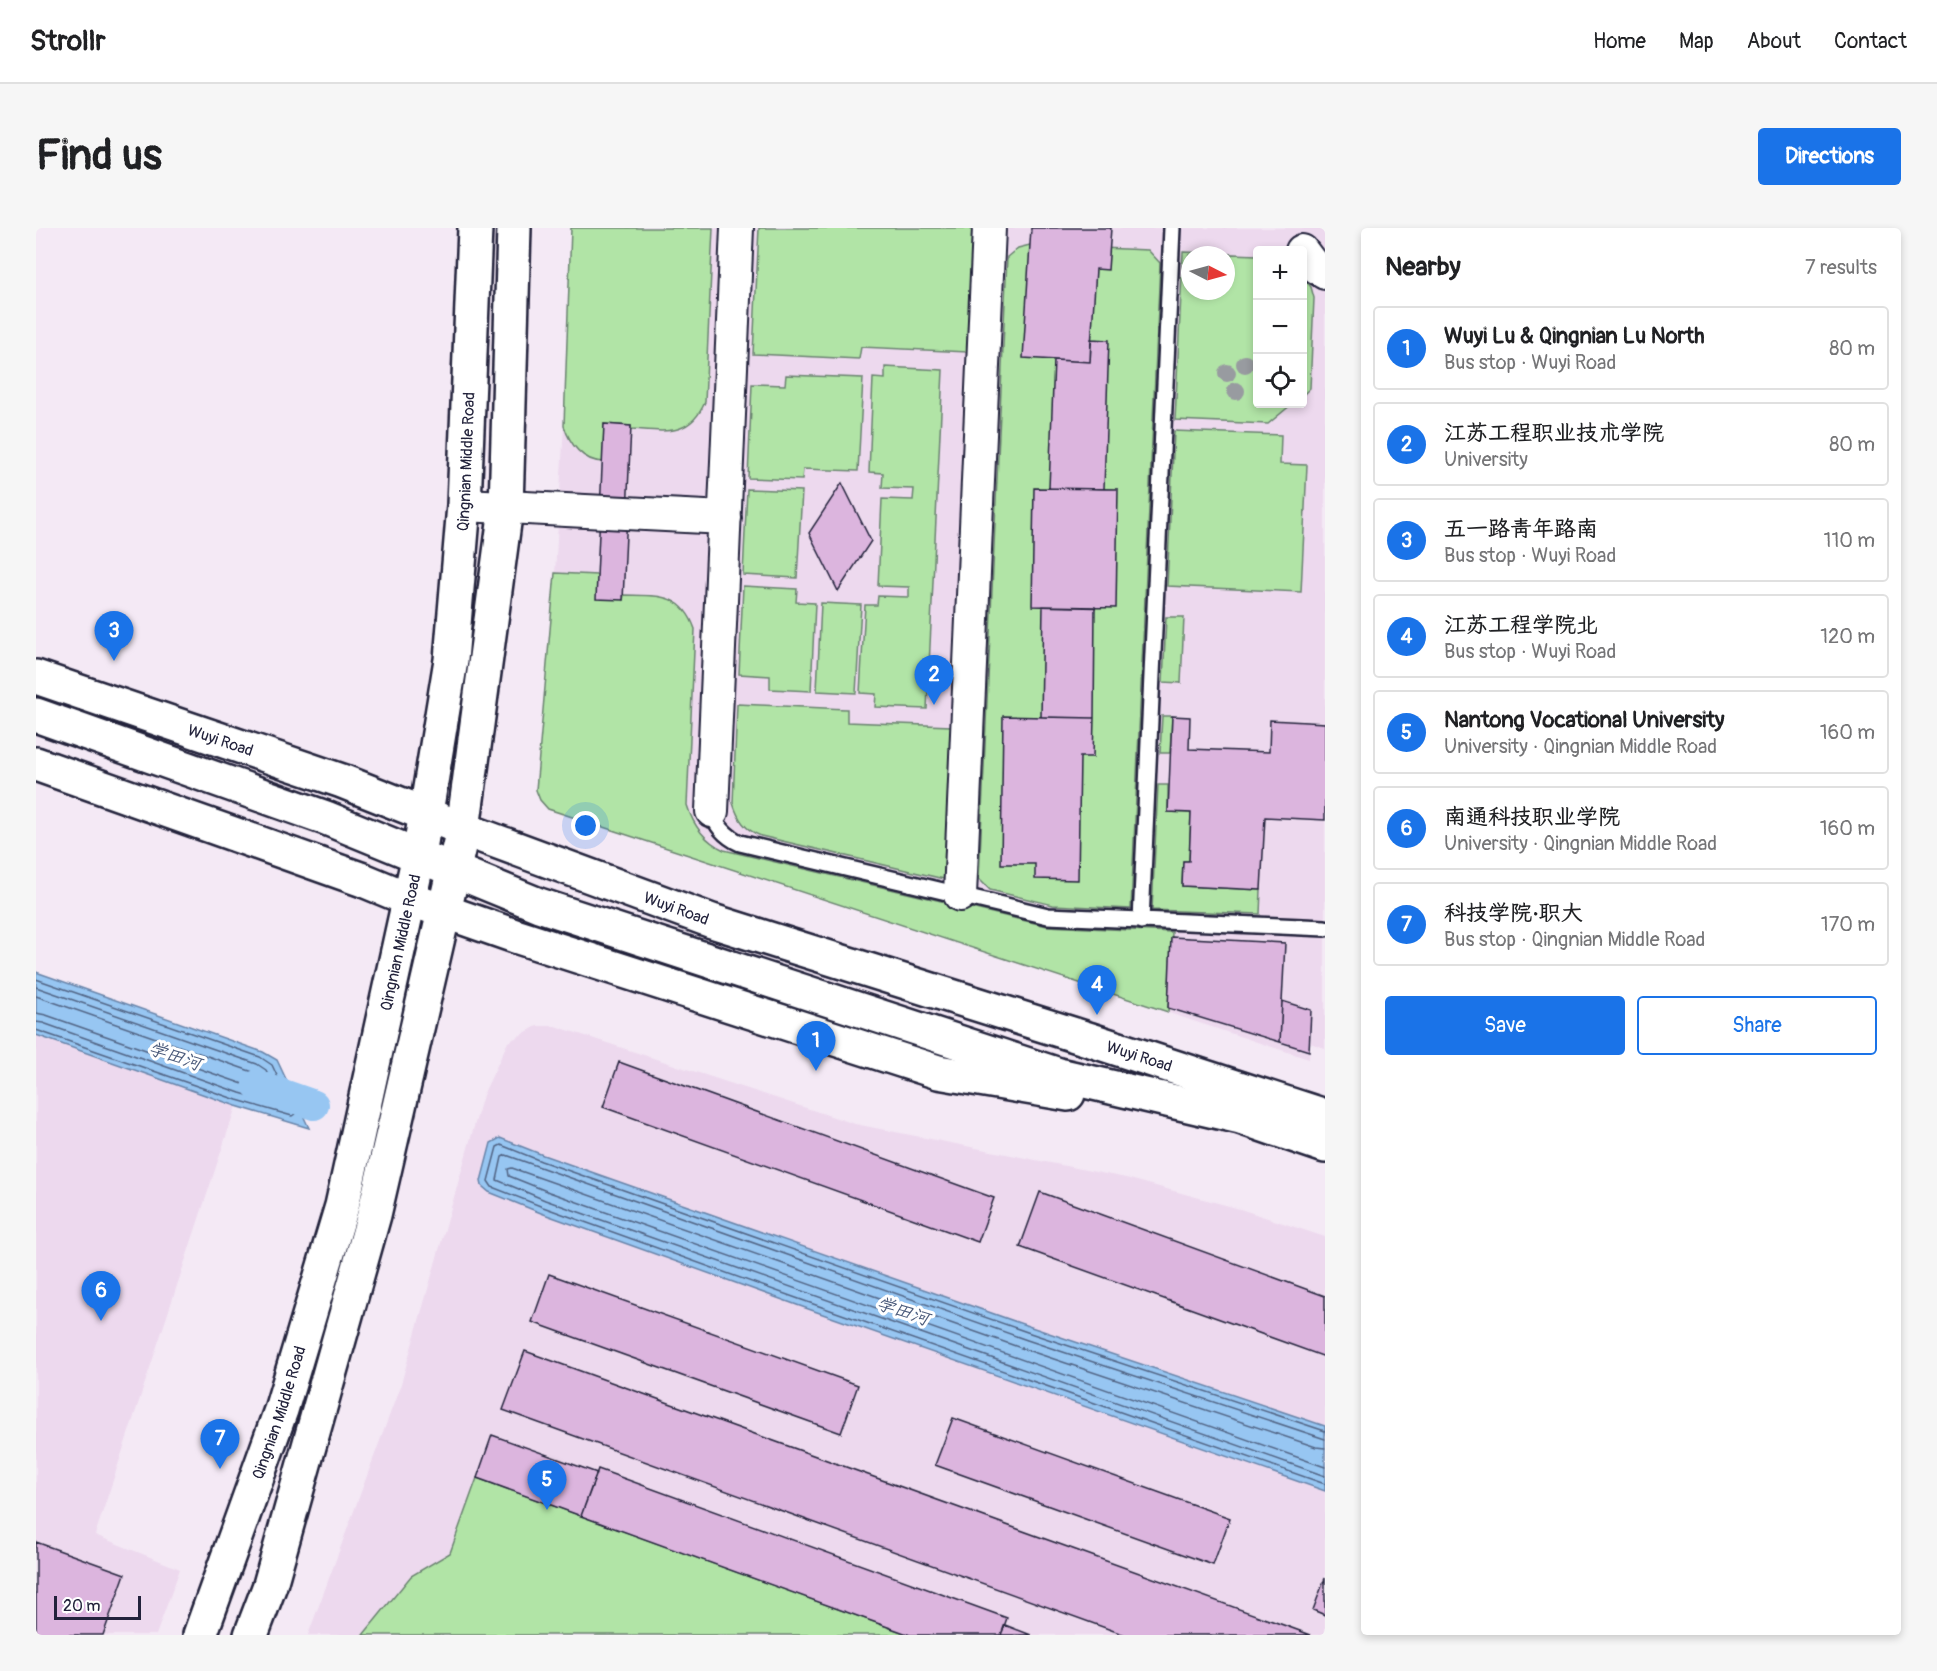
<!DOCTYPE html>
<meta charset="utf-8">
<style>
body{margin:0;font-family:Pangolin,"LXGW WenKai TC",sans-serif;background:#f6f6f6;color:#202124}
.controls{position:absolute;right:18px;top:18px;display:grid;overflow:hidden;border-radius:6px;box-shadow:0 3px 9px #0003}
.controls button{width:54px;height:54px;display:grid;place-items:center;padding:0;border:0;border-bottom:2px solid #e0e0e0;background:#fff;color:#202124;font:30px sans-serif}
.compass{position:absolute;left:1145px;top:18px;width:54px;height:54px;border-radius:50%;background:#fff;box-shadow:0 3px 9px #0003;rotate:96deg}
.scale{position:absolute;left:18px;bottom:15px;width:87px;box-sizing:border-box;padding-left:6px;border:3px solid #22223b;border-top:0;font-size:16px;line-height:21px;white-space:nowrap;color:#22223b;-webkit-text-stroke:4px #fff;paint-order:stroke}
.you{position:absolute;left:550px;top:598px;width:21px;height:21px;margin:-15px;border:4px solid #fff;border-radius:50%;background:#1a73e8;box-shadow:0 0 0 9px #1a73e833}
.badge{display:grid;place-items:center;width:39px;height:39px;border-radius:50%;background:#1a73e8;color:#fff;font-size:20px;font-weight:700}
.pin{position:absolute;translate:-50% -50px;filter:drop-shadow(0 2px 3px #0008)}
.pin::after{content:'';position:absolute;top:32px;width:21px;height:18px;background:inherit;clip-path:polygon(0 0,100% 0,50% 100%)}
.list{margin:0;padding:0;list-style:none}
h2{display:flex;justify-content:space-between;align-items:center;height:78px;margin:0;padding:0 24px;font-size:26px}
h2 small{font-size:20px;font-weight:400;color:#757577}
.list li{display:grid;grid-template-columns:39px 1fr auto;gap:18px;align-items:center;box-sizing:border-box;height:84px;margin:0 12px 12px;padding:0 12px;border:2px solid #e0e0e0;border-radius:6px}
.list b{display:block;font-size:22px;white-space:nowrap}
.list p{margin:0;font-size:20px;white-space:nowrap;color:#757577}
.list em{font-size:20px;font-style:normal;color:#757577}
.actions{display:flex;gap:12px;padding:18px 24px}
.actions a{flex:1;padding:14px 0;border:2px solid #1a73e8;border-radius:6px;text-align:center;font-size:21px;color:#1a73e8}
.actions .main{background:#1a73e8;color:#fff}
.icon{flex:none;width:33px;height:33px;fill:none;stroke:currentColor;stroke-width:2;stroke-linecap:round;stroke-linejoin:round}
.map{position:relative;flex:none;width:1289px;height:1407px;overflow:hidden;border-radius:6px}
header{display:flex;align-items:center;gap:36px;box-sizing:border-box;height:84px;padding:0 30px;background:#fff;border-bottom:2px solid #e0e0e0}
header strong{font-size:28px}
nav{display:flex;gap:33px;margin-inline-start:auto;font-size:21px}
.intro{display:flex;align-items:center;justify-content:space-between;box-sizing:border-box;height:144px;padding:0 36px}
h1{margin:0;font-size:42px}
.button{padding:15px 27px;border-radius:6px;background:#1a73e8;color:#fff;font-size:21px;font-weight:700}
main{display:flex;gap:36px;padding:0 36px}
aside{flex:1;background:#fff;border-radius:6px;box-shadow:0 3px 9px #0003}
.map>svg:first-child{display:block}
.built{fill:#edd9ee;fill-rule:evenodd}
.green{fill:#b1e4a6;stroke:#6a8370;stroke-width:1.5;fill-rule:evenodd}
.water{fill:#97c6f2;stroke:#6884a9;stroke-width:1.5}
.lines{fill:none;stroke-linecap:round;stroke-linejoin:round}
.shore{stroke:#516484;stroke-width:1.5}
.canal{stroke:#97c6f2;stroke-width:30}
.building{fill:#dcb5de;stroke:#22223b;stroke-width:1.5}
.service-casing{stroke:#22223b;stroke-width:20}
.minor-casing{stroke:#22223b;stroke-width:36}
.secondary-casing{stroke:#22223b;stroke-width:38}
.service{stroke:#fff;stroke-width:15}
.minor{stroke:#fff;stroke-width:32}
.secondary{stroke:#fff;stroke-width:33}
.tree{fill:#989ba0}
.labels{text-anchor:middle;stroke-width:6;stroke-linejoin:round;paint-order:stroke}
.street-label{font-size:16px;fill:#22223b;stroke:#fff}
.water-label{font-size:18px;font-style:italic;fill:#4b5b7b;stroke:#fff}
</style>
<header>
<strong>Strollr</strong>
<nav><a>Home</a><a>Map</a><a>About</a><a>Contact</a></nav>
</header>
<div class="intro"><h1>Find us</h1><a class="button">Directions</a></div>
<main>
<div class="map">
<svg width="1289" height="1407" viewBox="0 0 1289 1407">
<rect width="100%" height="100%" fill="#f4e9f5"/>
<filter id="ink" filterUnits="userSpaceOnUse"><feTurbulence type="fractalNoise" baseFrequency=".0167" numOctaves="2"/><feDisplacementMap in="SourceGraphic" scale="12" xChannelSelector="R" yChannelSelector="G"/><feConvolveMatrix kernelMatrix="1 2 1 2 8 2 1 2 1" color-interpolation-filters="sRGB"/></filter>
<g filter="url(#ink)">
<path class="built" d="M535 0H1289V820L1274 815 1273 831 512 581 504 572 500 562 519 345 528 198ZM1222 22H1266V176H1222ZM1154 27H1190V63H1154Z
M501 798H519L819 896 1090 950 1204 981 1289 1009V1407H272L365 1156 447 867 472 814Z
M0 807 200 878 59 1307 144 1341 120 1407H0Z"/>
<path class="green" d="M535 0H677L669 174C654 210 627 203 595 201V198L568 196 567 234C546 233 534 216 528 198Z
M723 0H938L932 124 825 119 823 131 717 126Z
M994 17 1112 22 1124 35 1095 681 1017 677 954 662 943 651 971 29 982 20Z
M1147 24 1221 27 1222 176H1256L1232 196 1139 192ZM1154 27H1190V63H1154Z
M1266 47 1275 59 1278 70 1274 160 1267 167Z
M849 139 907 142 891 481 839 479 840 466 824 465 829 377H841L842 368 873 369V359L842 358 846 271 877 272 878 261 846 260 847 245 833 244 837 150 849 151Z
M750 147 827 150 822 243 767 241 766 252 712 250 716 156 749 157Z
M1138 203 1245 207 1244 236 1271 237 1265 364 1131 358Z
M711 261 766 263 761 350 707 347Z
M519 345 561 347 587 372 588 367C621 368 646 364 659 401L651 577C657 597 668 613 688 622L1011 698 1136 704 1132 784 512 581 504 572 500 562Z
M707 358 761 361 760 374 779 375 775 463 734 461V448L703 446Z
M785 375 825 377 820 465 781 463Z
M1130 389H1148L1145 455 1127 454Z
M701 476 810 481H811V494L915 498 908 651 725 608C709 602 702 591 697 575Z
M1126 488H1136L1134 525H1124Z
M1122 557H1132V584L1155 585 1153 633H1147L1146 658 1225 662 1224 686 1116 682Z
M441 1250 874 1407H327L375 1348 414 1325Z"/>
<path class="water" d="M0 744 227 824 241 832 273 900 200 878 0 807Z
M464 910 507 927 995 1099 1289 1198V1263L761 1077 505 985 453 964 446 958 445 953 455 915Z"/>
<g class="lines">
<path class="shore" d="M0 751 224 829 236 837 259 886 256 888 201 872 0 802
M0 759 221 836 230 842 245 874 242 876 204 865 7 795 0 794
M0 768 217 844 223 848 228 860 225 862 207 856 10 787 0 785
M1289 1203 994 1105 505 933 465 917 461 919 452 953 456 959 507 979 763 1071 1289 1256
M1289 1211 991 1112 470 927 466 929 461 952 509 972 1289 1248
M1289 1220 1280 1219 988 1121 476 940 472 941 473 948 513 964 1289 1239"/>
<path class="canal" d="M221 857 278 877"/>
</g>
<path class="building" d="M995 0H1075L1072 42 1060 41 1054 134 987 130Z
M1055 111 1073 112 1068 261 1013 260 1018 132 1054 134Z
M568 196 595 198 587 372 560 371Z
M806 255 835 313 802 363 773 305Z
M998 260 1082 261 1080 380 996 378Z
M1007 378 1059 379 1058 490 1005 489Z
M967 488 1058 490 1057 529H1044L1042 652 999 651V636H965Z
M1136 488 1154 489 1153 521 1233 524 1234 492 1289 495V592L1229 589 1225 662 1146 658 1147 633H1153L1155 585 1132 584Z
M1135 709 1249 715 1244 814 1132 780Z
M1246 773 1275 782 1273 823 1244 814Z
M583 834 958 970 942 1014 567 879Z
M1004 964 1289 1068V1129L984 1019Z
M513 1046 822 1157 805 1205 496 1094Z
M489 1123 1275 1407H1089L467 1182Z
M917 1190 1194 1290 1177 1337 899 1237Z
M456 1207 561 1245 545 1288 441 1250Z
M562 1241 971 1390 965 1407H874L545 1288Z
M0 1314 89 1346 67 1407H0Z
M1289 1350V1387L1277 1382Z
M969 1397 995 1407H965Z"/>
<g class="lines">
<g class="service-casing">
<path id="service" d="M676 583C680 598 689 608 704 615L1012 688 1289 700
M1105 693 1136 0"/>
</g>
<g class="minor-casing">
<path id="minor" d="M1266 23 1275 35 1289 45
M428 277 689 290
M676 583 701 0
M924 667 953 0"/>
</g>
<g class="secondary-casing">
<g id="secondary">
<path id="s1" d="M0 449 306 553 427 601 676 693 1055 812 1289 888"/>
<path d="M0 487 290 590 503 677 1023 847 1204 889 1289 918"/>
<path d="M0 536 327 652 373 671 479 708 902 844 1032 866"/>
<path id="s2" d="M164 1407 245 1182 306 978 383 627 415 432 428 277 439 0"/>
<path d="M215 1407 234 1357 338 987 427 601 470 280 478 0"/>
</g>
</g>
<use href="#service" class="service"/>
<use href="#minor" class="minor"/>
<use href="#secondary" class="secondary"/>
</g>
<g class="tree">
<circle cx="1209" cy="136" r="9"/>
<circle cx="1191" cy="145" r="9"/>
<circle cx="1200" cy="163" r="9"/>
</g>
</g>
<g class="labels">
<g class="street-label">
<text dy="6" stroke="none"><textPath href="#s2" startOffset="1208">Qingnian Middle Road</textPath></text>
<text dy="6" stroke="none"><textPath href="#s1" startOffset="195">Wuyi Road</textPath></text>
<text dy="6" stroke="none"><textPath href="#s1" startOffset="681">Wuyi Road</textPath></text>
<text dy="6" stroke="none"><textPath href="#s2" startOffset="722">Qingnian Middle Road</textPath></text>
<text dy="6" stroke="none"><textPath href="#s1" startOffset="1167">Wuyi Road</textPath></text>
<text dy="6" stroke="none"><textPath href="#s2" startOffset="236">Qingnian Middle Road</textPath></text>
</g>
<g class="water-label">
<text transform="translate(139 828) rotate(19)" y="6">学田河</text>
<text transform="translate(867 1083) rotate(19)" y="6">学田河</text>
</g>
</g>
</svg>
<div class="controls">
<button>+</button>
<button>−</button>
<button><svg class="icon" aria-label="locate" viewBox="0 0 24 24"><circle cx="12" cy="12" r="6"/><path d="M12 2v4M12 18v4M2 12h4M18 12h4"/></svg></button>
</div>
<svg class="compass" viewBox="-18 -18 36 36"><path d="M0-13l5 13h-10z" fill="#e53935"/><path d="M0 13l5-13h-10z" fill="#757577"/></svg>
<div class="scale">20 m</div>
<div class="you"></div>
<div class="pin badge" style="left:780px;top:843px">1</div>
<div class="pin badge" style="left:898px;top:477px">2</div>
<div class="pin badge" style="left:78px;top:433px">3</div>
<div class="pin badge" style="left:1061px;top:787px">4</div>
<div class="pin badge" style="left:511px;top:1282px">5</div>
<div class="pin badge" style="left:65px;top:1093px">6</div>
<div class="pin badge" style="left:184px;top:1241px">7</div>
</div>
<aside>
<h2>Nearby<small>7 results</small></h2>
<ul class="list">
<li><span class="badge">1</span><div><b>Wuyi Lu &amp; Qingnian Lu North</b><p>Bus stop · Wuyi Road</p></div><em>80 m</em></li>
<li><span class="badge">2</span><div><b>江苏工程职业技术学院</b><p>University</p></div><em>80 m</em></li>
<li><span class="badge">3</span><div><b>五一路青年路南</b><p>Bus stop · Wuyi Road</p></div><em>110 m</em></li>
<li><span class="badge">4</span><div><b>江苏工程学院北</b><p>Bus stop · Wuyi Road</p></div><em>120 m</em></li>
<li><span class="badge">5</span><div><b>Nantong Vocational University</b><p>University · Qingnian Middle Road</p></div><em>160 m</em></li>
<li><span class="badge">6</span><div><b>南通科技职业学院</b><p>University · Qingnian Middle Road</p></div><em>160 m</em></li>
<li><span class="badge">7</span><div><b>科技学院·职大</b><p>Bus stop · Qingnian Middle Road</p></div><em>170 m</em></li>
</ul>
<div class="actions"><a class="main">Save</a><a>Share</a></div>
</aside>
</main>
